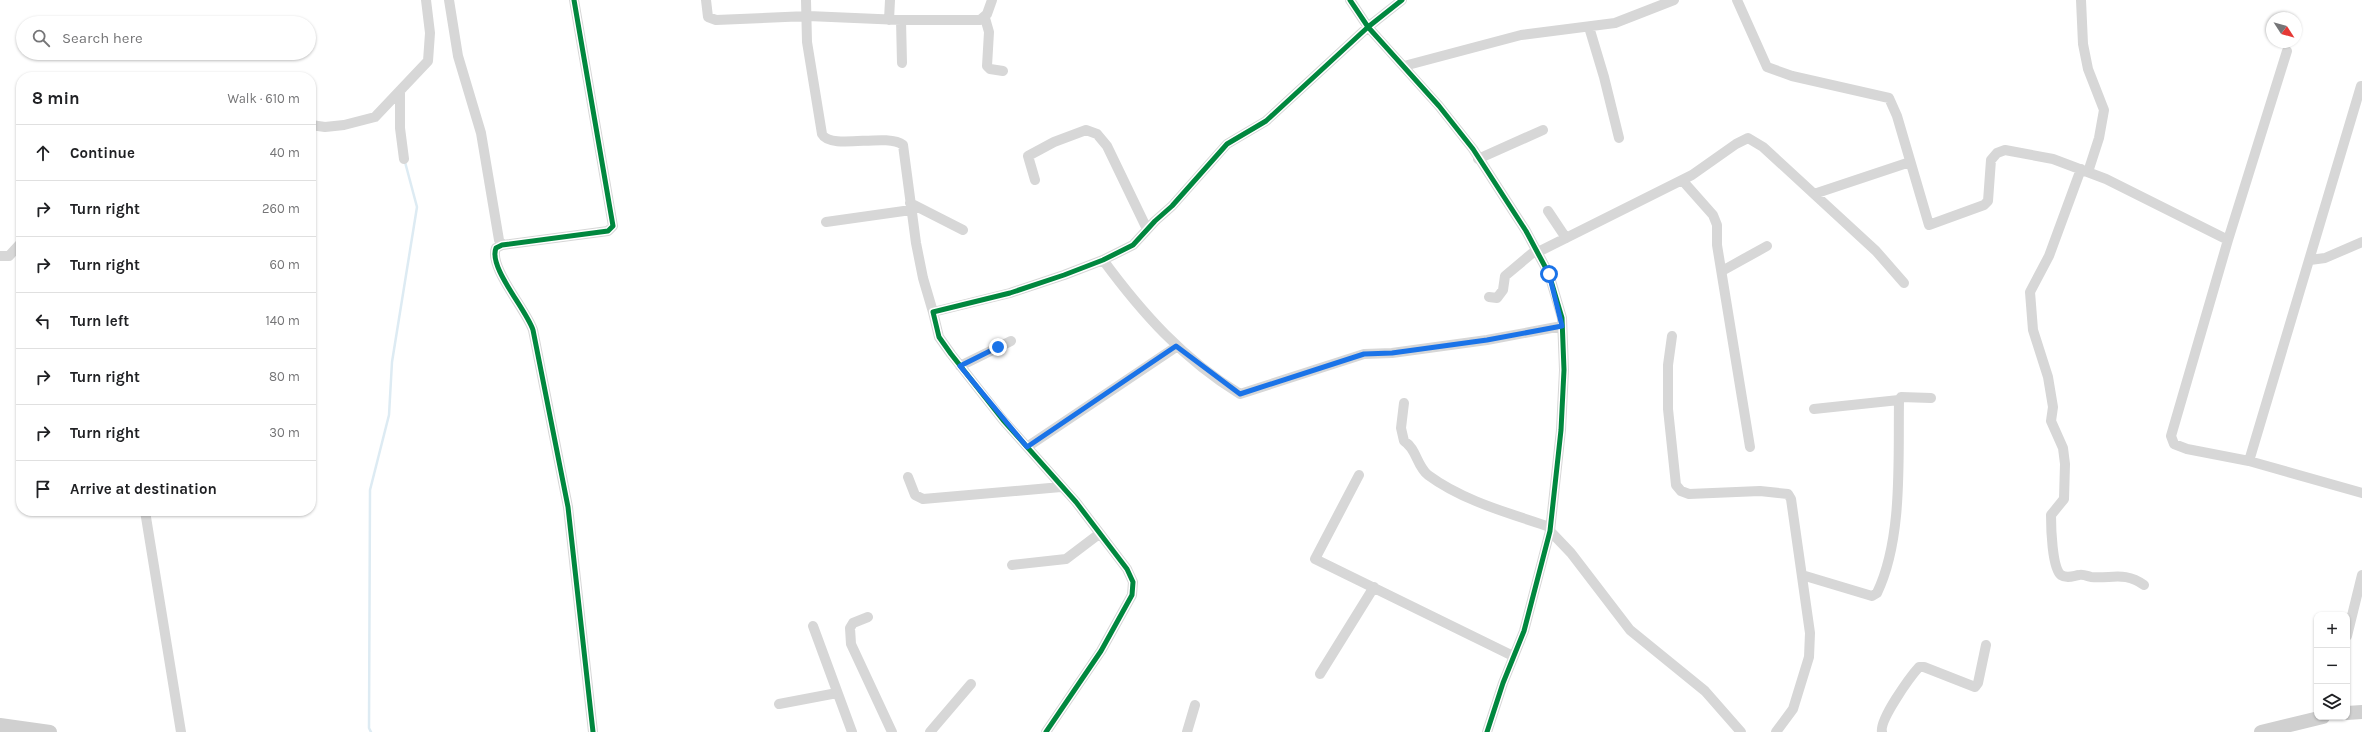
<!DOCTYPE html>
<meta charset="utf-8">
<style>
body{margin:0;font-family:Karla,sans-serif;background:#f6f6f6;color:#202124}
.controls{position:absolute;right:12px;bottom:12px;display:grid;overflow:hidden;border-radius:8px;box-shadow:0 1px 3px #0004}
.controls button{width:36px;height:36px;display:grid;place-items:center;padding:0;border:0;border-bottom:1px solid #e0e0e0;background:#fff;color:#202124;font:20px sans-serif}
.compass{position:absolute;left:2266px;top:12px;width:36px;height:36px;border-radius:50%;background:#fff;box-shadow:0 1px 3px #0004;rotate:126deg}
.stop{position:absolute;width:12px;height:12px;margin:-9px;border:3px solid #1a73e8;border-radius:50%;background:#fff}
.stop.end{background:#1a73e8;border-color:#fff;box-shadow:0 1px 4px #0008}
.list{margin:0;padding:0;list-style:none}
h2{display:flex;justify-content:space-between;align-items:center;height:52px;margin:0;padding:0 16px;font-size:17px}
h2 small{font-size:13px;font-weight:400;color:#757577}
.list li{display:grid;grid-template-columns:26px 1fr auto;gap:12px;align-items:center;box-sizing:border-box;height:56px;padding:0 16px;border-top:1px solid #e0e0e0}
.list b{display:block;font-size:15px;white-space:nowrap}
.list em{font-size:13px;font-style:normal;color:#757577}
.icon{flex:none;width:22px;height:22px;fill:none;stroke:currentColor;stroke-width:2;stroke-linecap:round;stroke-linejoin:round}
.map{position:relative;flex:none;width:2362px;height:732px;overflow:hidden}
.search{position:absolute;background:#fff;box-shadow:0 1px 3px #0004;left:16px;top:16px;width:300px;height:44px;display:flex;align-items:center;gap:10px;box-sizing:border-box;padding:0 14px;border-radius:22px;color:#757577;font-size:15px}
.panel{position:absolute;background:#fff;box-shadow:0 1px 3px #0004;left:16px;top:72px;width:300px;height:444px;border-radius:16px}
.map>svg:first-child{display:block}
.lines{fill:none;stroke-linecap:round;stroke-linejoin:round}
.stream{stroke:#ddebf3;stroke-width:2.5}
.street{stroke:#d7d7d7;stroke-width:10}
.secondary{stroke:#d0d0d0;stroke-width:14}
.cycleway-casing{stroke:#fff;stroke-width:8}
.cycleway{stroke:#00873e;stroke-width:5}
.route{stroke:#1a73e8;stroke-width:5}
</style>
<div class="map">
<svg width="2362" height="732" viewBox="0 0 2362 732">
<rect width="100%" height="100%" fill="#fff"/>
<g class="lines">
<path class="stream" d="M371 732 369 728 370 490 389 415 392 362 417 207 405 162"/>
<path class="street" d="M449 0 458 56 481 133 499 240 502 245
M574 0 613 226 608 231 502 245 496 248C488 267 526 309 533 330L568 507 593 732
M706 0 708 17 716 20 808 16 901 20H980L987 14 992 0
M806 0 807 42 822 134C831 151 887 132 903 145L916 243 923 278 933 312
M1350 0 1368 27 1439 106 1473 149 1526 231 1549 274 1562 318 1564 370 1561 430 1550 531 1524 631 1503 683 1487 732
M1737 0 1767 67 1792 76 1889 98 1897 116 1929 225 1984 205 1988 201 1991 160 1997 153 2005 150 2053 159 2106 179 2228 240
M2081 0 2083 44 2088 69 2104 110 2099 138 2088 172
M985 18 989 32 987 66 990 69 1003 71
M889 20 890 0
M901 20 902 63
M1589 27 1604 77 1619 138
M2287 51 2228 240 2171 436 2174 444 2187 449 2249 461 2362 493
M1404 66 1521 35 1615 23 1674 0
M400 91V128L404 159
M311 125 325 127 344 125 375 117 428 61 430 33 426 0
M1478 159 1543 130
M2081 169 2049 256 2030 292 2033 330 2048 377 2053 407 2051 421 2063 448 2065 464 2064 499 2051 515C2051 527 2052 568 2061 575 2067 579 2073 576 2079 575 2083 574 2087 576 2091 577 2111 579 2125 571 2144 585
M1035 180 1028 156 1054 142 1086 130 1097 134 1107 146 1147 229
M1682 180 1713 215 1717 225V245L1750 447
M1814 194 1910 162
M910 203 963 230
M1548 211 1566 238
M826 222 911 210
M1538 252 1692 175 1736 144 1748 138 1763 147 1876 251 1904 283
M0 256H9L21 243
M1103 260C1142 313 1183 359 1240 394L1364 354 1392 353 1487 340 1562 326
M2310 260 2325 258 2362 242
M1722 271 1767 246
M1489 297 1497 298 1503 290 1505 276 1536 250
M1672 336 1668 365V409L1676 485 1681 491 1689 494 1760 491 1788 494 1791 499 1810 633 1809 657 1793 709 1776 732
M960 366 1011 341
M1404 403 1401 428 1404 441C1417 449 1416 465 1428 475 1463 501 1509 513 1550 527
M1814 409 1899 400
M1027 447 1176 347
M2249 461 2361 86
M1359 475 1315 559 1513 656
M908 477 915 495 923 499 1061 487
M145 511 181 732
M1550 531 1571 553 1630 630 1705 691 1741 732
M1012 565 1066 559 1099 534
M1802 575 1872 596 1877 593C1903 539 1898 460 1899 401L1901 397 1931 398
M868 617 853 623 850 628 851 644 892 732
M813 626 852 732
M2347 636 2362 575
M1320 674 1374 587
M779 704 837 693
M930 732 971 684
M1046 732 1101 651 1132 595 1133 582 1127 569 1076 502 1003 420 951 354 939 337 933 312 1010 293 1064 275 1103 260 1133 245 1155 221 1172 206 1227 144 1266 121 1368 27 1402 0
M1187 732 1195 705
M1882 732C1879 720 1910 677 1919 667H1924L1975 687 1978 683 1986 645"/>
<path class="secondary" d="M2347 713 2362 712
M0 725 50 732
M2261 732 2323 717"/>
<g class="cycleway-casing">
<path id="cycleway" d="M574 0 613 226 608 231 502 245 496 248C488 267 526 309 533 330L568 507 593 732
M1350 0 1368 27 1439 106 1473 149 1526 231 1549 274 1562 318 1564 370 1561 430 1550 531 1524 631 1503 683 1487 732
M1046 732 1101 651 1132 595 1133 582 1127 569 1076 502 1003 420 951 354 939 337 933 312 1010 293 1064 275 1103 260 1133 245 1155 221 1172 206 1227 144 1266 121 1368 27 1402 0"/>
</g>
<use href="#cycleway" class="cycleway"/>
</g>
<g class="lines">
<path class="route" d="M998 347 960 366 1027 447 1176 346 1240 394 1364 354 1392 353 1487 340 1562 326 1549 274"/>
</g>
</svg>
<div class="controls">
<button>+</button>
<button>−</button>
<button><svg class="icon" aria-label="layers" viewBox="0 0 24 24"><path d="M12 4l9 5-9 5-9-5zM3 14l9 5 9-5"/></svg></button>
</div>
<svg class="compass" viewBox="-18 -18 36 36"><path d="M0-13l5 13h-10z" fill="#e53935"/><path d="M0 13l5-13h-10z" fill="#757577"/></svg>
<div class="stop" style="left:1549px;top:274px"></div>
<div class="stop end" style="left:998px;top:347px"></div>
<div class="search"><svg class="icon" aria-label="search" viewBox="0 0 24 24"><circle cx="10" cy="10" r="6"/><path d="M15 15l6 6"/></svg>Search here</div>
<section class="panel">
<h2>8 min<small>Walk · 610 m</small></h2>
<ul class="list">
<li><svg class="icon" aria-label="ahead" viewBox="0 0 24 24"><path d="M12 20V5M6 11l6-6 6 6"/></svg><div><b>Continue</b></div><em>40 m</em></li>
<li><svg class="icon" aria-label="right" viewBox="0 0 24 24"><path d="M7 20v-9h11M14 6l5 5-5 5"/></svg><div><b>Turn right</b></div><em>260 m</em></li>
<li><svg class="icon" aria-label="right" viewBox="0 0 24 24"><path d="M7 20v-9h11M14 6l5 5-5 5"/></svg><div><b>Turn right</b></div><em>60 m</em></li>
<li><svg class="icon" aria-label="left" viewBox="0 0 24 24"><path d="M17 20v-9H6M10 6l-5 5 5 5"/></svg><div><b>Turn left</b></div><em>140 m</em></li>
<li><svg class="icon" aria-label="right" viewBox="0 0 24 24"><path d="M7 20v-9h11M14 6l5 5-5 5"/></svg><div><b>Turn right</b></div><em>80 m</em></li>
<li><svg class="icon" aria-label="right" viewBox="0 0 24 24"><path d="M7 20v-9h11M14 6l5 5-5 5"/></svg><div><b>Turn right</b></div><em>30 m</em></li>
<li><svg class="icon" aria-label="arrive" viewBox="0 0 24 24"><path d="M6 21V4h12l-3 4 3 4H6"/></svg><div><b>Arrive at destination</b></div></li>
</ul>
</section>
</div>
